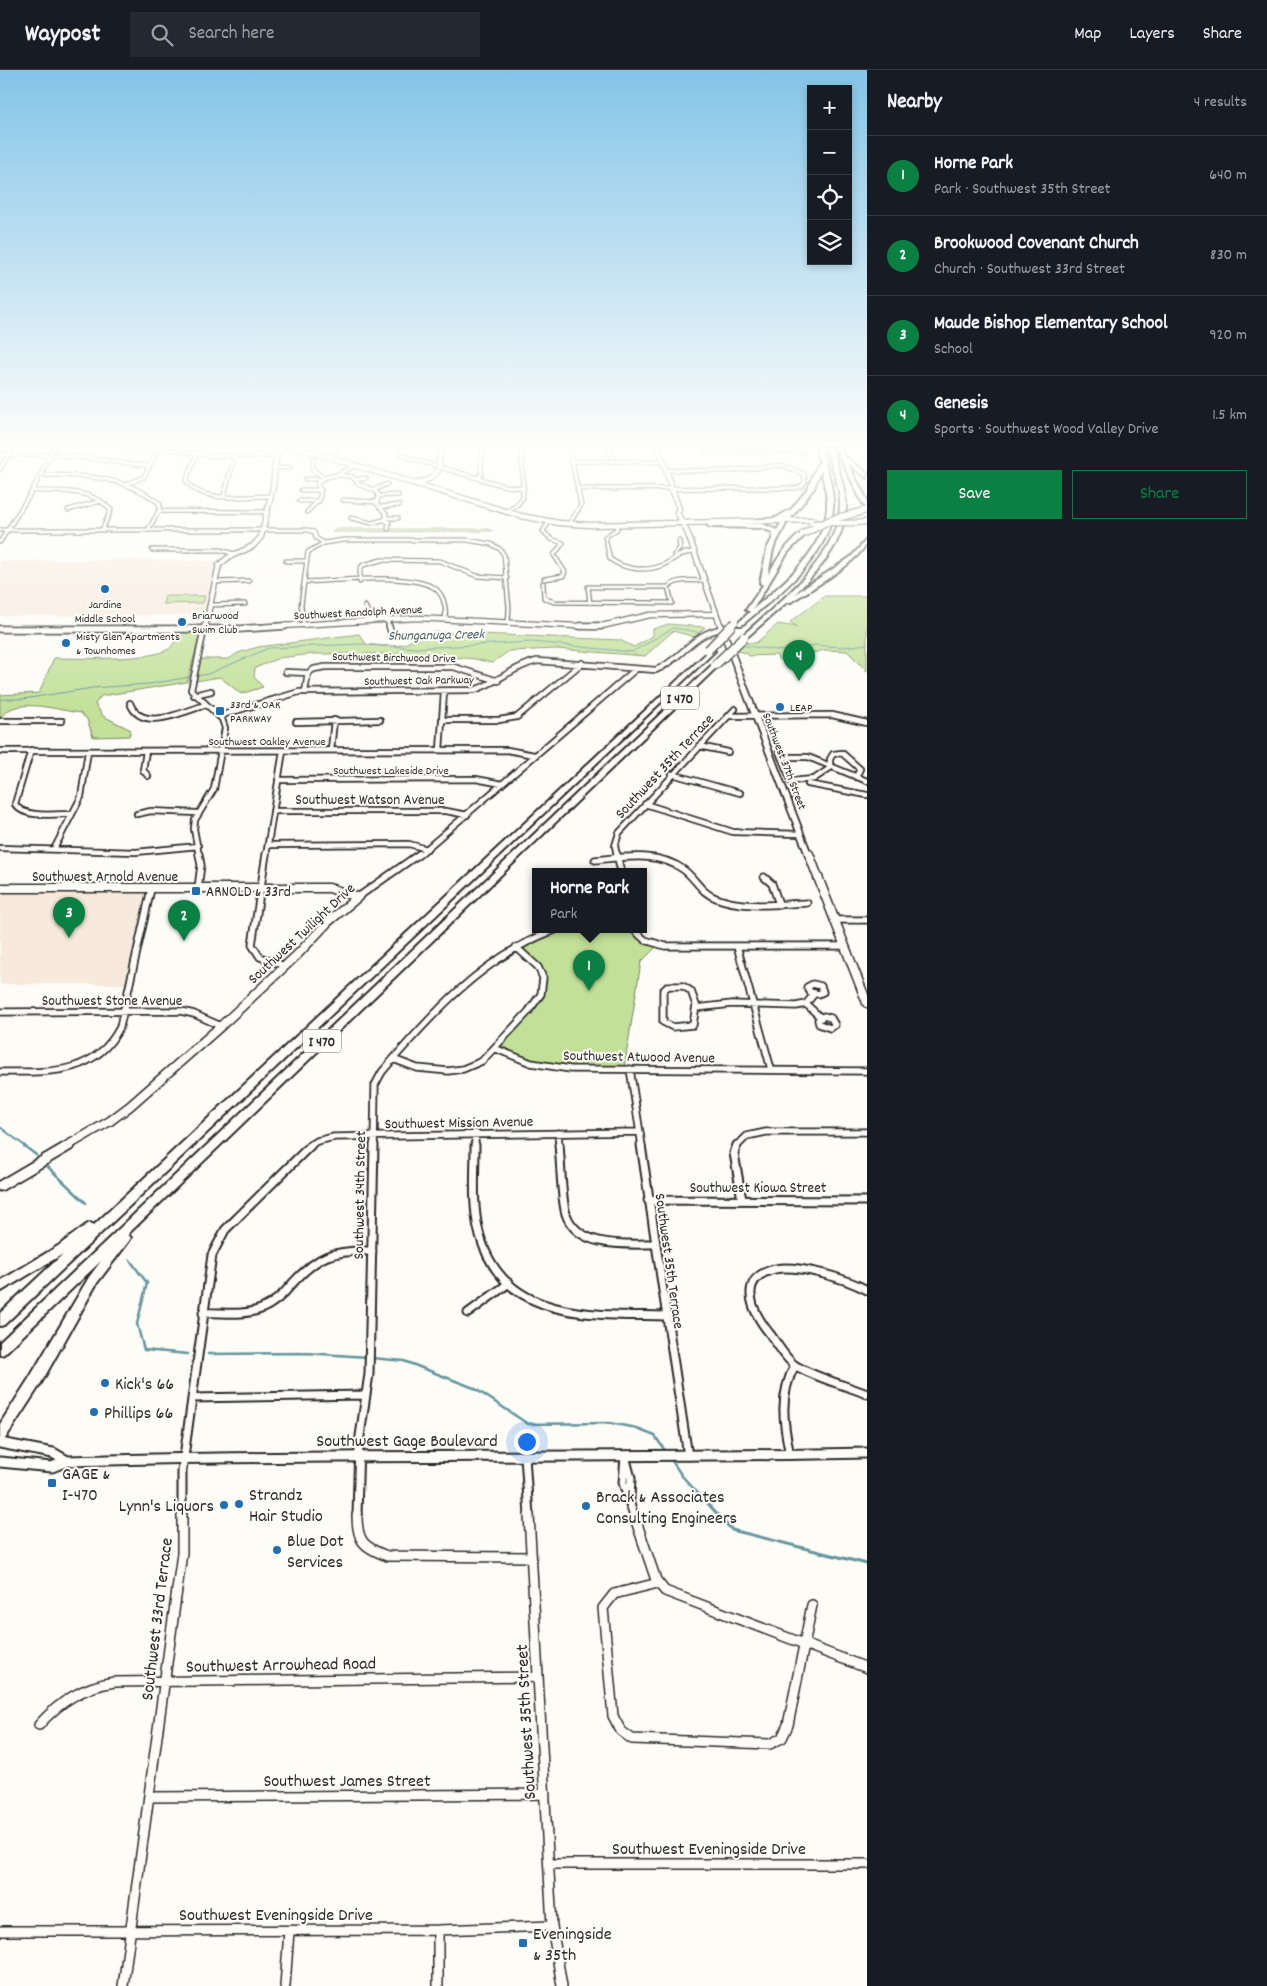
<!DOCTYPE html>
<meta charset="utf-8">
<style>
body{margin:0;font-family:Dekko,sans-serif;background:#242831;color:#f1f3f6}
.controls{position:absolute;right:15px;top:15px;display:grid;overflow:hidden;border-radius:0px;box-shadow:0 2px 8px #0003}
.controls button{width:45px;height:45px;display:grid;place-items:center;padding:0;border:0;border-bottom:1px solid #363941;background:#171b24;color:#f1f3f6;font:25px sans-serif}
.you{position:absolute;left:526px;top:1371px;width:18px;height:18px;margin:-12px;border:4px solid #fff;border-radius:50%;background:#1a73e8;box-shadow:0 0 0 8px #1a73e833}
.badge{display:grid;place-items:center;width:32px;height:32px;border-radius:50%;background:#0b8043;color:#fff;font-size:16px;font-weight:700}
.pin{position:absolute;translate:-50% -41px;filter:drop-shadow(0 1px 2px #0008)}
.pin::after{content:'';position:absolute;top:26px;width:18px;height:15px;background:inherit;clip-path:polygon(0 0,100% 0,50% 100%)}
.popup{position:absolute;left:532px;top:798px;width:115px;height:65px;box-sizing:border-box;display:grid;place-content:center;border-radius:0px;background:#171b24;filter:drop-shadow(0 1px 4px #0005);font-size:16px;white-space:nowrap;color:#9ea1a6}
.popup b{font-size:19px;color:#f1f3f6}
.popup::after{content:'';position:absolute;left:50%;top:100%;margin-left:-10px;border:10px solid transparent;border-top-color:#171b24}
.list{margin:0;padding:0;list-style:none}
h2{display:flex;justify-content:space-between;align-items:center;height:65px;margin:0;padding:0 20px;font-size:21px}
h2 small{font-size:16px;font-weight:400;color:#9ea1a6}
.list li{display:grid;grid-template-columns:32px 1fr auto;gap:15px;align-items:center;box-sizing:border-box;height:80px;padding:0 20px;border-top:1px solid #363941}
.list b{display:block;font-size:19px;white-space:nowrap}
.list p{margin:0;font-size:16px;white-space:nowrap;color:#9ea1a6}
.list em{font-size:16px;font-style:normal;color:#9ea1a6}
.actions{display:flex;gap:10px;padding:15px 20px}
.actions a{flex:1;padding:11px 0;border:1px solid #0b8043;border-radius:0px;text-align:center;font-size:18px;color:#0b8043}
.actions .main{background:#0b8043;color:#fff}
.icon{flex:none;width:28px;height:28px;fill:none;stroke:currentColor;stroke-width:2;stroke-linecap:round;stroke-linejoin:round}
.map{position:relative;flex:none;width:867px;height:1916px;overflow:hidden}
header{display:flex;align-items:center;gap:30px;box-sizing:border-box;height:70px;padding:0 25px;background:#171b24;border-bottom:1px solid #363941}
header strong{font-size:24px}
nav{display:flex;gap:28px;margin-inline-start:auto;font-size:18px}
.search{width:350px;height:45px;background:#242831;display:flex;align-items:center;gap:12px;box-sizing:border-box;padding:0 18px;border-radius:0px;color:#9ea1a6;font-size:19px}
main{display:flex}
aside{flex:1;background:#171b24}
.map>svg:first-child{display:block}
.built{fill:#f7e9db}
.green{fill:#c2e098;stroke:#768662}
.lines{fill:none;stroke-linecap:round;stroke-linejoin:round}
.stream-far3{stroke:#65959c;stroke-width:1}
.stream-far2{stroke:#65959c;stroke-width:2}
.stream-far1{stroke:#65959c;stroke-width:2.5}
.stream{stroke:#65959c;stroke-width:3}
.street-far4-casing{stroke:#2b2b2b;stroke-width:5.5}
.street-far3-casing{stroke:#2b2b2b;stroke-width:8}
.street-far2-casing{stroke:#2b2b2b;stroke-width:9}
.street-far1-casing{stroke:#2b2b2b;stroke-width:11}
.street-casing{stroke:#2b2b2b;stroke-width:12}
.secondary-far3-casing{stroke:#2b2b2b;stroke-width:7}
.secondary-far2-casing{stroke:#2b2b2b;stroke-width:9}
.secondary-far1-casing{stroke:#2b2b2b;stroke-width:11}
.secondary-casing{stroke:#2b2b2b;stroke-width:13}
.highway-casing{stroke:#2b2b2b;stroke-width:4}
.street-far4{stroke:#fdfcf7;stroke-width:3}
.street-far3{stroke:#fdfcf7;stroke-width:4.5}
.street-far2{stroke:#fdfcf7;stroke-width:5.5}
.street-far1{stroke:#fdfcf7;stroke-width:7}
.street{stroke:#fdfcf7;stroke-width:9}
.secondary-far3{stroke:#fdfcf7;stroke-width:4.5}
.secondary-far2{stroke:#fdfcf7;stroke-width:5.5}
.secondary-far1{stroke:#fdfcf7;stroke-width:8}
.secondary{stroke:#fdfcf7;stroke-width:9}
.highway{fill:#fdfcf7;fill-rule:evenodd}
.secondary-bridge-casing{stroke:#2b2b2b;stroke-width:7;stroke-linecap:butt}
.highway-bridge-far1-casing{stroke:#2b2b2b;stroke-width:9;stroke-linecap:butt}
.highway-bridge-casing{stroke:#2b2b2b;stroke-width:11;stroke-linecap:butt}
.secondary-bridge{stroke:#fdfcf7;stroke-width:4.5}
.highway-bridge-far1{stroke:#fdfcf7;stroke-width:6}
.highway-bridge{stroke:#fdfcf7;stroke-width:8}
.poi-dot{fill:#1f6fb2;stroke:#fdfcf7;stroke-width:2}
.labels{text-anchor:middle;stroke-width:4;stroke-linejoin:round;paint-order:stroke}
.far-poi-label{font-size:12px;fill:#2b2b2b;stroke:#fdfcf7;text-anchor:start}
.far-street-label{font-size:12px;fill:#2b2b2b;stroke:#fdfcf7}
.far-water-label{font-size:14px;font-style:italic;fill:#486063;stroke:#fdfcf7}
.shield{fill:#fdfcf7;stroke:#6a6a68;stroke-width:1}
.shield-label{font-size:14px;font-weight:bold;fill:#2b2b2b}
.street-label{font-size:15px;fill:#2b2b2b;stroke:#fdfcf7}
.poi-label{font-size:15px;fill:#2b2b2b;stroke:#fdfcf7;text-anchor:start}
.near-poi-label{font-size:18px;fill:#2b2b2b;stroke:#fdfcf7;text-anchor:start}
.near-street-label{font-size:18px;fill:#2b2b2b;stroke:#fdfcf7}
</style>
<header>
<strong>Waypost</strong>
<div class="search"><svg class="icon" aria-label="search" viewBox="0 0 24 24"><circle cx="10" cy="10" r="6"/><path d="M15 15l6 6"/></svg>Search here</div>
<nav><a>Map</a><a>Layers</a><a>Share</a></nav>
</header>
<main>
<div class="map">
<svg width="867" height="1916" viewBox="0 0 867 1916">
<rect width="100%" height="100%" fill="#fdfcf7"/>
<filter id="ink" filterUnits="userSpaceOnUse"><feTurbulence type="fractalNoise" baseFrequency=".02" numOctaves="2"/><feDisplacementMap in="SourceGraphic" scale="10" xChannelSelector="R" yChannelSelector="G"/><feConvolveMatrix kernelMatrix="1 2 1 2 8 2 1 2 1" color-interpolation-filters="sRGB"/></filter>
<g filter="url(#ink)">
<path class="built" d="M0 491 123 490 220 491 205 545 0 546Z
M0 821H147L127 914H0Z"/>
<path class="green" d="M701 377H804L805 385 704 384Z
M338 459H488L493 461 332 462Z
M165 526H205L203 533 163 534Z
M825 526H867V601L847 581 825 580 804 585V588L779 590 776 585 749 586 747 583 737 581 744 573H756L778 554 797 557 790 552Z
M668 554 705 557 695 567 673 561 645 586 556 579 509 581 492 593 475 589 420 584H313L279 588 255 598 254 607 263 617 241 624 220 607 196 611 200 589H229L238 583 258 577 359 564 367 575C380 576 395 578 407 573 416 568 422 564 433 562L620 570 634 577 653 566V559Z
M178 562 200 564 187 612 101 626 95 634 103 646 131 660 129 666 93 667 87 649 80 643C56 640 13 625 0 649V625L39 623 54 588C76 588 160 592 172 576 175 573 176 566 178 562Z
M555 860H634L658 875 641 892 624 999 545 996 494 978 539 928 541 902 516 877Z"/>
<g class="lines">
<path class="stream-far3" d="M739 575 792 582 814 575 843 577 867 574
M0 629H23L92 618 149 614 208 604 269 578 361 574 416 578 532 572 632 582 673 558 693 561 715 569"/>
<path class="stream-far2" d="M0 1057 25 1076"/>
<path class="stream-far1" d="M23 1075 36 1085
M48 1097 86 1133
M130 1190 147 1213 137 1254 144 1280 188 1284
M208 1284 305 1283 368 1287
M372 1288 404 1291 474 1318 528 1354 609 1353 632 1357 655 1366 666 1382
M670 1388 682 1406 719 1446"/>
<path class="stream" d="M718 1445 732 1460 867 1494"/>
<g class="street-far4-casing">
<path id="street-far4" d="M125 377 174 380 210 386H276
M401 377 402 384 409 388 505 416 524 418
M569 377 581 435 569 454
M609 377 613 391
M197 384 186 411C202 434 246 426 271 426
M0 385H59L150 396
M327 387 334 384 337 377
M313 389V400L323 407
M571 391 663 392
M273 398H290
M0 399 13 377
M338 404 355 396
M41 405C84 405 126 406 160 434V439L148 460
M478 408 481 405 482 377
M305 409H319
M355 410 366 408
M127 414 144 407 158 379
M577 419 796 418 802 416 805 411 804 404 782 395 729 401 665 400
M301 420H321
M32 421C59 421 92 418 111 440L102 460
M224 425 235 386
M378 426 398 425
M343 430 376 432
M299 431H319
M379 437 399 435
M68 440 101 431
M158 441 267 442
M307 442C317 432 325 427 317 413 326 404 341 404 353 407L358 414 374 420
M506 442 517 435 523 427 522 377
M351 448 372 453 386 449V444L377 434 378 424 374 420 387 414
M387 448H398
M384 450 389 452 388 459
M616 455 617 459 605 467 610 489C625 500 646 502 663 495 677 489 676 483 695 482
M0 460H308L314 462 316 468 324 473
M0 472 32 421 54 377
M152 480H220L235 484
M674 485 680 478 679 471
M286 491H307
M544 509 563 506 565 502 554 485 563 473 551 469 543 461 549 452
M215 512 249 511
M304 512C336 511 403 503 431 516 443 521 447 537 445 549
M360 512V499L363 495 381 490 440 491 477 506 507 508
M543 513 544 528 554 532 672 533 668 517C678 508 692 511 705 511
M590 533 588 517H668
M210 535 245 534
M365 536 373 551
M387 550 389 557
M304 556 301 535 308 482 324 473 344 470H467L491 474 500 479 504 485 509 538 508 552"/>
</g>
<g class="street-far3-casing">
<path id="street-far3" d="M389 556 391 563
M286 602 308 603
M305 622 308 603 314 599 325 597H454L498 611
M194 625 211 621
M130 633C141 663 183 642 205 635
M219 646 299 622 474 620C497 613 514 596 537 591L656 600C681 590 693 563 721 559
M729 646 832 645 867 653
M442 650H499L517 647 582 593
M0 651H62
M296 652 380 650
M699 676 728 682
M31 680 15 734C23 749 57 744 72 744
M331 680 334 650
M440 680 444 622
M0 681 507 680 534 685
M146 681 143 700 148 706
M779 682 792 713
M781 687H808L867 711
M830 698V689L833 684 842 683 860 699 856 707
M672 704 740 723
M278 710 476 709 502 714
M791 711 814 709 830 698
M808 714 867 725
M645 734 733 762 800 764
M273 741H446L467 745
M137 744 151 741 197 743
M268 775 409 774 427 779
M0 778 136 782 198 776
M54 779 81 727 88 681
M199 786 194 759 195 750 214 719 225 658 222 649 191 620 204 560
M266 786 283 681
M418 786 636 599
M617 786 615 776 619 763 735 639"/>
</g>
<g class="street-far2-casing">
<path id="street-far2" d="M266 784 252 875 260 887 285 896
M617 784 621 802
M595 790C624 787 659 781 684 800 696 809 701 823 716 828 744 839 777 834 807 833
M764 807 772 814 779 834
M198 818 201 795 199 784
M358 827 419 784
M834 850H867
M634 860 645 870 665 876H845
M737 876 771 999
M813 914 821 916 823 922 818 924 810 922 807 917Z
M668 916H683L691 921 696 935 693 955 673 957 663 952V921Z
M806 934 820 947
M696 938 732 934 796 936 806 934 814 924
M0 942 181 941 194 944 221 956
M824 946 831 948 835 955 830 958 819 954 818 950Z
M494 978 531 993 570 999 867 1001
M393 989 417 998 448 1001 463 999 482 991 528 942 541 924 543 908 538 897 516 877
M630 999 642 1076
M0 1002C48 1002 95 1006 120 957L151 819
M475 1063V1076
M558 1063 559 1076
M309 1076 317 1071 334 1067 639 1062
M374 1076 375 1015 382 1002C431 945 483 886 555 860
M737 1076 747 1066 766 1062H867"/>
</g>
<g class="street-far1-casing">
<path id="street-far1" d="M475 1075C475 1104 472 1134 479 1162 502 1253 594 1244 666 1246
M559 1075C561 1094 561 1127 566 1144 578 1179 626 1174 655 1174
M641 1075 688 1386
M737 1075 734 1083 742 1130
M648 1130 867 1131
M867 1220C847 1209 798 1194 775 1199 736 1208 752 1242 770 1264 777 1273 786 1290 796 1296 817 1308 844 1315 867 1324
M203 1243C222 1242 243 1246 261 1239 273 1234 283 1225 291 1215 318 1185 332 1180 372 1181
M468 1243 509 1213
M192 1328 365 1325
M790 1385C783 1353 779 1325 795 1295
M525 1386 529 1446
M625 1386 623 1413 634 1446
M625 1386 631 1408 630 1429
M182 1446V1401L212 1185 225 1160 311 1075
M357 1446 359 1373 369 1304 374 1075"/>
</g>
<g class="street-casing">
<path id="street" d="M357 1445C357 1471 363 1477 387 1486L531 1487
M529 1445 552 1856 562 1916
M634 1445 656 1510 665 1521 867 1598
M658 1513 614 1524 603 1538 613 1646 621 1661 632 1669 770 1674 782 1668 788 1655 812 1535
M39 1655C60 1631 83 1617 114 1612L538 1607
M150 1727 545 1724
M550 1794H867
M438 1860V1916
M0 1861 438 1860 552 1856
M123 1916 182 1483V1445
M285 1916 289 1861"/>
</g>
<g class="secondary-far3-casing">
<path id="secondary-far3" d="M295 377 521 446 559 453 591 455 815 450
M658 377 679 439 677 442 688 464 721 557
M416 414 429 409 438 401 441 377
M854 453 867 452
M205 557 219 495 229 487 253 476 261 467 273 417 276 386 284 377
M265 557 416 548 597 557 650 545 716 544"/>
</g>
<g class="secondary-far2-casing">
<path id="secondary-far2" d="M580 556H601
M721 556 809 786
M0 559H239L285 556
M204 560 205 556"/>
</g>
<g class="secondary-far1-casing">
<path id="secondary-far1" d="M809 784 867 933
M0 818H329L358 827 328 852 298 884 221 956 130 1036 110 1051 67 1076"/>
</g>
<g class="secondary-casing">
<path id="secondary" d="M0 1116 70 1075
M0 1373 53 1383 67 1391
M0 1392 52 1397 67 1391C334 1383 600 1389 867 1383"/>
</g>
<g class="highway-casing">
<path id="highway" d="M815 377H821C826 397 834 417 833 437 831 487 776 526 742 555H738V553L750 542 746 540 763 515 760 513 767 479 773 467 772 462 761 458 710 457 707 455 710 453 762 454 777 460 781 453H785L786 454 773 479 768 505C777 489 786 475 801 463L806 464 788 482 753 539C784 513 823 482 827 439 828 426 824 413 821 400L814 418 791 448V452H787L785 448C776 452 762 455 753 451 759 448 767 450 775 448 781 447 784 441 790 441L808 418 817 395 820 393Z
M826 377H832C837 396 845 415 846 434 847 470 818 501 795 524L851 487 867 469C867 488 808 521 791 532H787L746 568H742V566C777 534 837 489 840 437 841 418 832 396 826 377Z
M835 377H840L843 385 867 403V408L848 394 867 430V438L864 436Z
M710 580 715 581 4 1255 0 1256V1243L63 1184 0 1222V1211L58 1176 86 1155 90 1153 94 1155Z
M713 594 719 595 128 1164 131 1168 129 1171 97 1213 40 1315 5 1369 0 1371V1354L30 1307 89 1207 101 1191 4 1284 0 1285V1272Z"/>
</g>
<use href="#street-far4" class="street-far4"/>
<use href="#street-far3" class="street-far3"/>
<use href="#street-far2" class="street-far2"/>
<use href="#street-far1" class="street-far1"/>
<use href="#street" class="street"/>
<use href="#secondary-far3" class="secondary-far3"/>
<use href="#secondary-far2" class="secondary-far2"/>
<use href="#secondary-far1" class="secondary-far1"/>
<use href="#secondary" class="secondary"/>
<use href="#highway" class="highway"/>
<g class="secondary-bridge-casing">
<path id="secondary-bridge" d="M812 453H854"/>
</g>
<g class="highway-bridge-far1-casing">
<path id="highway-bridge-far1" d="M803 464 830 450 867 440
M730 557 735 552"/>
</g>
<g class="highway-bridge-casing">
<path id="highway-bridge" d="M708 580 731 556
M715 595 744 567"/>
</g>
<use href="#secondary-bridge" class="secondary-bridge"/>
<use href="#highway-bridge-far1" class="highway-bridge-far1"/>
<use href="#highway-bridge" class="highway-bridge"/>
</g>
</g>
<linearGradient id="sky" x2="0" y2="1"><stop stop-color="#83c4e8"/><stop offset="0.58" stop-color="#fefefb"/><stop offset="1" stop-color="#fefefb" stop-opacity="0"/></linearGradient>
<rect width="867" height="646" fill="url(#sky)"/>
<g class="poi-dot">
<circle cx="105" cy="519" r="5"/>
<circle cx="182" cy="552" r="5"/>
<circle cx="66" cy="573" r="5"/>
<circle cx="780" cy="637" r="5"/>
<rect x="215" y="636" width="10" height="10" rx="2.5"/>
<rect x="191" y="816" width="10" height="10" rx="2.5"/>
<circle cx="105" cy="1313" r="5"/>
<circle cx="94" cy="1342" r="5"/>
<rect x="47" y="1408" width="10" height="10" rx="2.5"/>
<circle cx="239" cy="1434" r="5"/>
<circle cx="224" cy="1435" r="5"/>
<circle cx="586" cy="1436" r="5"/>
<circle cx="277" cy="1480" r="5"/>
<rect x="518" y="1868" width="10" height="10" rx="2.5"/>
</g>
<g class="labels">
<g class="far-poi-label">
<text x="105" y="538" text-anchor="middle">Jardine<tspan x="105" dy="14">Middle School</tspan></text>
<text x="192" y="549">Briarwood<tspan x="192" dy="14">Swim Club</tspan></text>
<text x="76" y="570">Misty Glen Apartments<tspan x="76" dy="14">&amp; Townhomes</tspan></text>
<text x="230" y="638">33rd &amp; OAK<tspan x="230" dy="14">PARKWAY</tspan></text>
<text x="790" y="641">LEAP</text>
</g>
<g class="far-street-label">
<text transform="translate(358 542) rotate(-3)" y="4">Southwest Randolph Avenue</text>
<text transform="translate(394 587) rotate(1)" y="4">Southwest Birchwood Drive</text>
<text transform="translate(419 610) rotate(-1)" y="4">Southwest Oak Parkway</text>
<text x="267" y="675">Southwest Oakley Avenue</text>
<text transform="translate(785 691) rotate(69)" y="4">Southwest 37th Street</text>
<text x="391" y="704">Southwest Lakeside Drive</text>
</g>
<g class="far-water-label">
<text transform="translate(436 564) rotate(-1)" y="5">Shunganuga Creek</text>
</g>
<g class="shield">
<rect x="661" y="616.5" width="38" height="23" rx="4"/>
<rect x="303" y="959.5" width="38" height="23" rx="4"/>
</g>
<g class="shield-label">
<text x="680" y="633">I 470</text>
<text x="322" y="976">I 470</text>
</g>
<g class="street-label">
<text transform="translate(664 696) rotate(-47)" y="5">Southwest 35th Terrace</text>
<text x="370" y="734">Southwest Watson Avenue</text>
<text x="105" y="811">Southwest Arnold Avenue</text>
<text transform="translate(301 863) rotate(-43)" y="5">Southwest Twilight Drive</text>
<text x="112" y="935">Southwest Stone Avenue</text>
<text transform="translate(639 986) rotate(1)" y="5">Southwest Atwood Avenue</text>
<text transform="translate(459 1052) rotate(-1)" y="5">Southwest Mission Avenue</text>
<text x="758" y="1122">Southwest Kiowa Street</text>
<text transform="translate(359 1125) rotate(-89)" y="5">Southwest 34th Street</text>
<text transform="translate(670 1191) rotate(82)" y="5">Southwest 35th Terrace</text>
</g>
<g class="poi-label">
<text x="206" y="826">ARNOLD &amp; 33rd</text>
</g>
<g class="near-poi-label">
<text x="115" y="1319">Kick's 66</text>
<text x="104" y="1348">Phillips 66</text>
<text x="62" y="1409">GAGE &amp;<tspan x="62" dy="21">I-470</tspan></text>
<text x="249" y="1430">Strandz<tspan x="249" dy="21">Hair Studio</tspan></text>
<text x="596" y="1432">Brack &amp; Associates<tspan x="596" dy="21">Consulting Engineers</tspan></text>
<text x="214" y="1441" text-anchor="end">Lynn's Liquors</text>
<text x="287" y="1476">Blue Dot<tspan x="287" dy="21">Services</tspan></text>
<text x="533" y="1869">Eveningside<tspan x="533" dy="21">&amp; 35th</tspan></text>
</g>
<g class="near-street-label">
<text x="407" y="1376">Southwest Gage Boulevard</text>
<text transform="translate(156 1549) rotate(-83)" y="6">Southwest 33rd Terrace</text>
<text transform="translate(281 1594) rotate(-1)" y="6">Southwest Arrowhead Road</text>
<text transform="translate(525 1652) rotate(-93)" y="6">Southwest 35th Street</text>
<text x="347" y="1716">Southwest James Street</text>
<text x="709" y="1784">Southwest Eveningside Drive</text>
<text x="276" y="1850">Southwest Eveningside Drive</text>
</g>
</g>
</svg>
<div class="controls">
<button>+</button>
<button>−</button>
<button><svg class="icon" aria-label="locate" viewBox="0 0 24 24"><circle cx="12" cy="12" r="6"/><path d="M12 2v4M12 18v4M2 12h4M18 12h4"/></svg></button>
<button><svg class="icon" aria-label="layers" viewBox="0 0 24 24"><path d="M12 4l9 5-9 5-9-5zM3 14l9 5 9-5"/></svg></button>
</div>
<div class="you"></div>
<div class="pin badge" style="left:589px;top:921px">1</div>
<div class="popup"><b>Horne Park</b>Park</div>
<div class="pin badge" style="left:184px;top:871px">2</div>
<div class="pin badge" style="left:69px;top:868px">3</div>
<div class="pin badge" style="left:799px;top:611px">4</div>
</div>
<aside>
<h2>Nearby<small>4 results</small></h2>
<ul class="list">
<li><span class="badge">1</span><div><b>Horne Park</b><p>Park · Southwest 35th Street</p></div><em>640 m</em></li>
<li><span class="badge">2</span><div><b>Brookwood Covenant Church</b><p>Church · Southwest 33rd Street</p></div><em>830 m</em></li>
<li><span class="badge">3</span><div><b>Maude Bishop Elementary School</b><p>School</p></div><em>920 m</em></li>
<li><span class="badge">4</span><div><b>Genesis</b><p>Sports · Southwest Wood Valley Drive</p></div><em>1.5 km</em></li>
</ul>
<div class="actions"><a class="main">Save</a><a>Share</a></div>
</aside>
</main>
